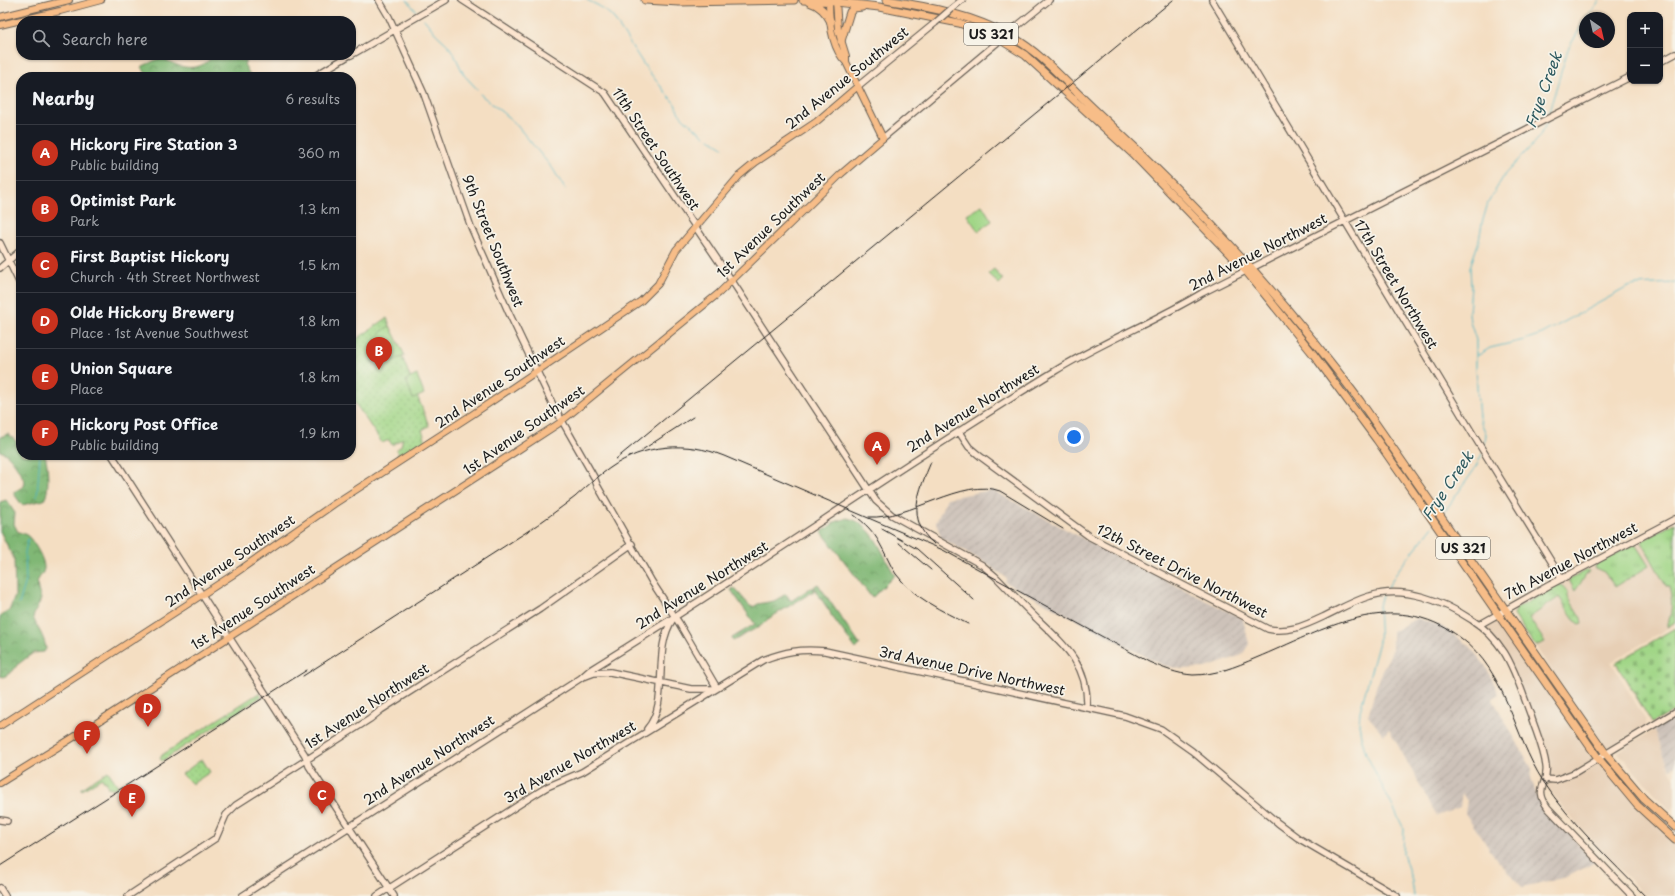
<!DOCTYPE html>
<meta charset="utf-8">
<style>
body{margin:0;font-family:"Playpen Sans",sans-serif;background:#20242c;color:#f1f3f6}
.controls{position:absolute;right:12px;top:12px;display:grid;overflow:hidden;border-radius:8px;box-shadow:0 1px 3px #0004}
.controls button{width:36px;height:36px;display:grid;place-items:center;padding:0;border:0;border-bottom:1px solid #363941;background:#171b24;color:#f1f3f6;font:20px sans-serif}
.compass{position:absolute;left:1579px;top:12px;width:36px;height:36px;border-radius:50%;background:#171b24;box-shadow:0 1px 3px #0004;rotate:146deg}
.you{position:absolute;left:1074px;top:437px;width:14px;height:14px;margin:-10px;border:3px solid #fff;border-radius:50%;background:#1a73e8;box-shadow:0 0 0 6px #1a73e833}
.badge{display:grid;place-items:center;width:26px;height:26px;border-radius:50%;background:#c8321e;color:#fff;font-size:13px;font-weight:700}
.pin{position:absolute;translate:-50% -33px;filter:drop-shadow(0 1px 2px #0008)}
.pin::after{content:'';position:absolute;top:21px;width:14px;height:12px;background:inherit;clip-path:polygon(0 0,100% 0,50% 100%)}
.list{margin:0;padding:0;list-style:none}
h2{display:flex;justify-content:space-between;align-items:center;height:52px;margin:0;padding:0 16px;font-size:17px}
h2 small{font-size:13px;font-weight:400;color:#9ea1a6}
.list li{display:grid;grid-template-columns:26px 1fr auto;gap:12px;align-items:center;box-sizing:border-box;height:56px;padding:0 16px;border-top:1px solid #363941}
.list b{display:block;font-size:15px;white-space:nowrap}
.list p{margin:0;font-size:13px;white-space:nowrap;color:#9ea1a6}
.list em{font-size:13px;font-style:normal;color:#9ea1a6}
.icon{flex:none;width:22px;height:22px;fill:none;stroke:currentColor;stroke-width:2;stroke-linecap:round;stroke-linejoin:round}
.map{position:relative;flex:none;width:1675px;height:896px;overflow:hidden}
.search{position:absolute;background:#171b24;box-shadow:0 1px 3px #0004;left:16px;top:16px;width:340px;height:44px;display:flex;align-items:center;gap:10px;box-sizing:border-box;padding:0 14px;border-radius:16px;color:#9ea1a6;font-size:15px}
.panel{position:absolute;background:#171b24;box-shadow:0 1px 3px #0004;left:16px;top:72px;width:340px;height:388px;border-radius:16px}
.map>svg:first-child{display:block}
.built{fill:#e7cfb5}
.industrial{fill:url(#industrial-furrows)}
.grass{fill:url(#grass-tufts);stroke:#5e7952}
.forest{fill:url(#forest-crowns);stroke:#4e6a48}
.cemetery{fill:url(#cemetery-stones);stroke:#5e7952}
.park{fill:url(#park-dots);stroke:#5e7952}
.pitch{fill:#a1d687;stroke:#5e7952}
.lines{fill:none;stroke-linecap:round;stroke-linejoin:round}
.stream{stroke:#45b3c2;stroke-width:1}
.secondary-casing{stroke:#686056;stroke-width:8}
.primary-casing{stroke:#686056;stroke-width:8}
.highway-casing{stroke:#686056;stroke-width:9}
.secondary{stroke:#fce5cf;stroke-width:5.5}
.primary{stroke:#f7bd88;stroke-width:6}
.highway{stroke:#f7bd88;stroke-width:7}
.rail{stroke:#1c1c1c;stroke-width:1}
.secondary-bridge-casing{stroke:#686056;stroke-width:8;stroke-linecap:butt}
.secondary-bridge{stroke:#fce5cf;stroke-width:5.5}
.labels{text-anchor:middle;stroke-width:3.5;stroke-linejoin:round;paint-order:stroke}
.shield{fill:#f7f3e8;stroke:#5e5c59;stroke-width:1}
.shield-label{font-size:13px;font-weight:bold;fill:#1c1c1c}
.street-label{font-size:14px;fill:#1c1c1c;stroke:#f7f3e8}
.water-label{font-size:15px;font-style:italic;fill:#2c585e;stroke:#f7f3e8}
</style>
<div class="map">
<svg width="1675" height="896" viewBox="0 0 1675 896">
<defs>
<pattern id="industrial-furrows" width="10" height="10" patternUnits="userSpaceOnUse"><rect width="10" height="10" fill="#cdc2b9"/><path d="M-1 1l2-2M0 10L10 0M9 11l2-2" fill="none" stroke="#afa69e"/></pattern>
<pattern id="grass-tufts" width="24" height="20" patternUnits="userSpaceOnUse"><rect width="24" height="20" fill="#a1d687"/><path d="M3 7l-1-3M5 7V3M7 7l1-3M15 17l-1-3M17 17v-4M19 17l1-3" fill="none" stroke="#8ab774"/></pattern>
<pattern id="forest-crowns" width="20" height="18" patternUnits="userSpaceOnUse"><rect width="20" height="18" fill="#80b774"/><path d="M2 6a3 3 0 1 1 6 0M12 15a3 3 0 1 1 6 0" fill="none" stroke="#68945e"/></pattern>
<pattern id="cemetery-stones" width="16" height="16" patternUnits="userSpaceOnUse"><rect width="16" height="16" fill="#a1d687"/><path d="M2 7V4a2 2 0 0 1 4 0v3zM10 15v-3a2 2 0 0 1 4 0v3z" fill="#8ab774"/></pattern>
<pattern id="park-dots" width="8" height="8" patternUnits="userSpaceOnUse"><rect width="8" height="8" fill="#a1d687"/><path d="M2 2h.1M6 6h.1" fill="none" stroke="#8ab774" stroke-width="1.8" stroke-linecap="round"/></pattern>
</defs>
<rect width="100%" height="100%" fill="#f7f3e8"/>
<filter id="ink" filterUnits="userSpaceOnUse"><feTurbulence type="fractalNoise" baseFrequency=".025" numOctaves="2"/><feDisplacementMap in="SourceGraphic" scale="8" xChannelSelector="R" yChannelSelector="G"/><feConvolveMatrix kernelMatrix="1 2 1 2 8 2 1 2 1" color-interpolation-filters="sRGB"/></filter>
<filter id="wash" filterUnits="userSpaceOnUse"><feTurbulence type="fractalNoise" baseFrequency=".012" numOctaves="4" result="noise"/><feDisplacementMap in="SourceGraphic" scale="16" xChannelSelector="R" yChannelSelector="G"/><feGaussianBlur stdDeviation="0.9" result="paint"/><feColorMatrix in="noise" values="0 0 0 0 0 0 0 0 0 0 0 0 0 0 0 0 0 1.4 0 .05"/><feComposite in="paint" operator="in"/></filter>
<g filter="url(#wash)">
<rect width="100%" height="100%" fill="#f4dec2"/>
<path class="built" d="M1675 522V624L1611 662 1646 721V725L1608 749 1604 747 1514 615 1516 609Z
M1497 614 1611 774 1675 840V896H1645L1566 812 1543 782 1547 768 1509 660 1479 625Z
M1653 730 1675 781V806L1670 810 1618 752Z"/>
<path class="industrial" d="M992 490 1099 547 1243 619 1249 644 1242 655 1206 668 1181 669 1162 665 1005 582 1007 578 984 562 941 538 936 522 947 498Z
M1417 618 1441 626 1468 645 1485 665 1499 694 1492 698 1532 769 1531 778 1538 799 1595 862 1567 877 1522 887 1497 860 1465 813 1467 801 1462 793 1460 807 1437 816 1389 729 1384 735 1368 716 1379 677 1392 651V632Z
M1675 712V766L1670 769 1652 727Z"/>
<path class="grass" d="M1675 523V622L1667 627C1672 612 1673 601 1669 586H1666L1642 542 1643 540Z
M1635 544 1649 566 1615 587 1604 572 1595 568 1596 564Z
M1587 570 1589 571 1575 591 1569 580Z
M1557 585C1563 584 1565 589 1568 593V597L1581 618 1582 623 1579 624 1576 622 1559 597 1529 618 1545 642 1535 646 1514 615 1516 609Z
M259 693 262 696 162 761 160 759 162 755Z
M108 771 118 786 115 788H108L106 781 104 782 102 778 82 790 81 789Z"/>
<path class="forest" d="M208 55H245L240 60H247L244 64 251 77H149L141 67 162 57C176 67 195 73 209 60L210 58Z
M8 434 16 441 18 450 21 451V455H45C48 464 50 492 44 500L22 505 14 494V492L24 486 25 482C20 472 11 454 0 451V437Z
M6 500 15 513 14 524 18 532C22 533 26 534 29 537 35 544 45 560 44 569 43 574 40 576 38 580 36 586 39 593 41 599L33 617C37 628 45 637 46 649L44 652 33 653 17 665 13 671 4 677 0 676V616L9 611 15 596 14 559 0 531V502Z
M847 518C874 523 882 555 895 575L872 598 822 532 835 522Z
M818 584 860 645 856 649 831 615 830 612 813 587Z
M812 587 814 591 768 619 762 625 733 641 732 638 755 624 731 590 733 588 736 590 750 606 753 607 758 604 774 601 786 594 791 601Z"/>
<path class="cemetery" d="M1675 628V710L1652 723 1616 663Z"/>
<path class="park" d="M994 269 1003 280 999 284 988 274Z
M387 318 429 426 422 430 426 441 399 459 397 455 399 453 396 450 401 446 403 438 392 445 389 440 382 443 351 397V343Z
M202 759 210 772 192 784 182 774Z"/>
<path class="pitch" d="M982 205 992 221 978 231 967 215Z
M390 326 405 356 375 367C368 350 374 334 390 326Z
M417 375 424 394 413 399 406 380Z"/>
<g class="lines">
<path class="stream" d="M407 0 416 11
M587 0 599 6 612 16 646 68 675 104 679 113 684 119 705 136
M1586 18 1600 0
M424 19 436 34 448 45 455 56 464 75 477 89
M480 94 514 122 553 169 565 189
M1548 115 1568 49 1585 20
M710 139 723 147
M1477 356 1490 348 1524 340 1542 334 1628 287 1636 285 1675 283
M1484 449 1486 434 1479 417 1478 406 1476 366V340L1470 322 1469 313 1471 286 1470 267 1479 241 1482 223 1488 203 1492 196 1505 174 1538 139 1547 122
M37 497 40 455
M1443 514 1474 470 1482 454
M1386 590 1399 569 1433 526
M1382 596C1375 611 1381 626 1379 642L1360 711 1359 724 1361 736 1366 754 1404 829 1403 854 1412 881 1414 896
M19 604 26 581 25 552 28 539"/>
</g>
</g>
<g filter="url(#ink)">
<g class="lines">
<g class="secondary-casing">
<path id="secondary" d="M379 0 389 17 424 94 471 227 508 311 553 405 594 477 597 485 652 582 679 623 717 688
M462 0 605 93 732 281 876 501 892 515 982 565 995 576C1007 588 1019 601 1032 614 1061 642 1089 663 1087 708
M1212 0 1474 436 1562 579
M951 9 962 0
M1017 26 1049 0
M351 55 446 0
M1660 62 1675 54
M313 77 350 55
M858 86 935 23
M883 138 992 47
M0 243 21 286
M0 268 21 250
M959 432 969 447 981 457 1090 537 1268 629C1288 633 1304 626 1323 617 1338 610 1353 601 1370 596 1404 585 1443 601 1472 620 1485 628 1496 640 1504 652 1516 671 1523 695 1531 716 1536 732 1544 749 1546 766 1549 785 1533 787 1548 808L1632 896
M112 455 305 755 309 766 394 896
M1479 625 1548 586 1675 519
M586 676 594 673 610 672 691 689H715
M647 729C671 702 651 651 673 619
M1545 779 1555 780 1574 773 1675 712
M0 820 7 821
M0 888 5 896
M128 896 216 838 226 815 236 805 370 719 381 710 540 609 632 544
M242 896 581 678 590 670C747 574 898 467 1055 371 1102 342 1154 322 1202 293L1630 77
M377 896 534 795 547 787 582 772 763 660C786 651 800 649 825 651L1125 716 1161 729 1192 751 1278 823 1298 838 1397 896"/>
</g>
<g class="primary-casing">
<path id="primary" d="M836 0 838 30 846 56V62
M0 17 69 0
M0 25 60 11 101 0
M0 726 234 574 334 504 473 414 641 301 658 284 676 250 739 176 756 162 816 122 858 86
M0 783 95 724 558 424 719 293 841 174 883 138 846 62C831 48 829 19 829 0"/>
</g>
<g class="highway-casing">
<path id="highway" d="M645 0 679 2 794 0
M803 0 836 2 879 7 959 23 991 34 1025 55 1134 155 1246 271 1314 355 1377 440 1598 758 1637 805 1675 840
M886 0C929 7 973 15 1012 37 1043 54 1067 84 1093 108 1192 199 1280 293 1360 401L1606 754 1644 799 1675 827
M809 2C819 5 826 12 831 22
M841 41 850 12 854 8 862 7"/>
</g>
<use href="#secondary" class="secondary"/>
<use href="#primary" class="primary"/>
<use href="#highway" class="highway"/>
<path class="rail" d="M642 450 693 417
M616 459 1173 0
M931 462C919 491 905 519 934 544
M854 515C865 523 874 532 880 544 886 554 889 564 896 574 914 598 942 611 968 624
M869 517C909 520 963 477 1000 491L1063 529
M882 529 917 549 974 600
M899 543 931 570
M303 676 525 533C542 522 559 509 575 497 586 487 598 476 610 468 644 444 687 441 724 456L943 550 1149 662C1163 668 1177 674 1193 675 1215 675 1235 667 1256 658 1324 630 1391 586 1461 638 1507 672 1513 735 1543 781 1571 824 1610 859 1645 896
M0 866 307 670"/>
<g class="secondary-bridge-casing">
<path id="secondary-bridge" d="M935 23 951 9
M992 47 1017 26"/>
</g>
<use href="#secondary-bridge" class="secondary-bridge"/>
</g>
</g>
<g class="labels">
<g class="shield">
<rect x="964" y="23" width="54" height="22" rx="3"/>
<rect x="1436" y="537" width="54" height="22" rx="3"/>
</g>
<g class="shield-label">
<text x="991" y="39">US 321</text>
<text x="1463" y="553">US 321</text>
</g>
<g class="street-label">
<text transform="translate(847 78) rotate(-39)" y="5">2nd Avenue Southwest</text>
<text transform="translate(656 149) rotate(56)" y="5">11th Street Southwest</text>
<text transform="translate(771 225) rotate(-44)" y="5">1st Avenue Southwest</text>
<text transform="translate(493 241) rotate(68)" y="5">9th Street Southwest</text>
<text transform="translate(1258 252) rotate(-27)" y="5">2nd Avenue Northwest</text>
<text transform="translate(1396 284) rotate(59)" y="5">17th Street Northwest</text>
<text transform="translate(500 382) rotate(-34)" y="5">2nd Avenue Southwest</text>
<text transform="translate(973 408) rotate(-32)" y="5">2nd Avenue Northwest</text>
<text transform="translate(524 430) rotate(-35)" y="5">1st Avenue Southwest</text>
<text transform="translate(230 561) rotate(-34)" y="5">2nd Avenue Southwest</text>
<text transform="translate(1571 561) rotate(-28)" y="5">7th Avenue Northwest</text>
<text transform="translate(1182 571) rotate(27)" y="5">12th Street Drive Northwest</text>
<text transform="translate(702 585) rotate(-32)" y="5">2nd Avenue Northwest</text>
<text transform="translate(253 607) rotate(-33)" y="5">1st Avenue Southwest</text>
<text transform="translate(972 671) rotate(12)" y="5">3rd Avenue Drive Northwest</text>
<text transform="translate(367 706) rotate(-33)" y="5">1st Avenue Northwest</text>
<text transform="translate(429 760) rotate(-33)" y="5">2nd Avenue Northwest</text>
<text transform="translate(570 762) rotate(-30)" y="5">3rd Avenue Northwest</text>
</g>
<g class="water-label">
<text transform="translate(1544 90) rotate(-70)" y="5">Frye Creek</text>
<text transform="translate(1448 486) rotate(-56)" y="5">Frye Creek</text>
</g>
</g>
</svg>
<div class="controls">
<button>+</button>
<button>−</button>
</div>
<svg class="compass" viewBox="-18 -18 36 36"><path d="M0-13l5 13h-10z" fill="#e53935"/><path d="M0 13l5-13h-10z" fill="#9ea1a6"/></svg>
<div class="you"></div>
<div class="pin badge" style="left:877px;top:465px">A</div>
<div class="pin badge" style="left:379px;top:370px">B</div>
<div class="pin badge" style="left:322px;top:814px">C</div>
<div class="pin badge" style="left:148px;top:727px">D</div>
<div class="pin badge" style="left:132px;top:817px">E</div>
<div class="pin badge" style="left:87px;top:754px">F</div>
<div class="search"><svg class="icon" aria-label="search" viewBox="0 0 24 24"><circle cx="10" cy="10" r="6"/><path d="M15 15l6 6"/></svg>Search here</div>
<section class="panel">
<h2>Nearby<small>6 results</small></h2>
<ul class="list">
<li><span class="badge">A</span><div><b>Hickory Fire Station 3</b><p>Public building</p></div><em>360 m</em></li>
<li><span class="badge">B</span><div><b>Optimist Park</b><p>Park</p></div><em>1.3 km</em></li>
<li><span class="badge">C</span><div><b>First Baptist Hickory</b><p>Church · 4th Street Northwest</p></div><em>1.5 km</em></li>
<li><span class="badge">D</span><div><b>Olde Hickory Brewery</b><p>Place · 1st Avenue Southwest</p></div><em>1.8 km</em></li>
<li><span class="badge">E</span><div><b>Union Square</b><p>Place</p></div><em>1.8 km</em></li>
<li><span class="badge">F</span><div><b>Hickory Post Office</b><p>Public building</p></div><em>1.9 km</em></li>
</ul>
</section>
</div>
